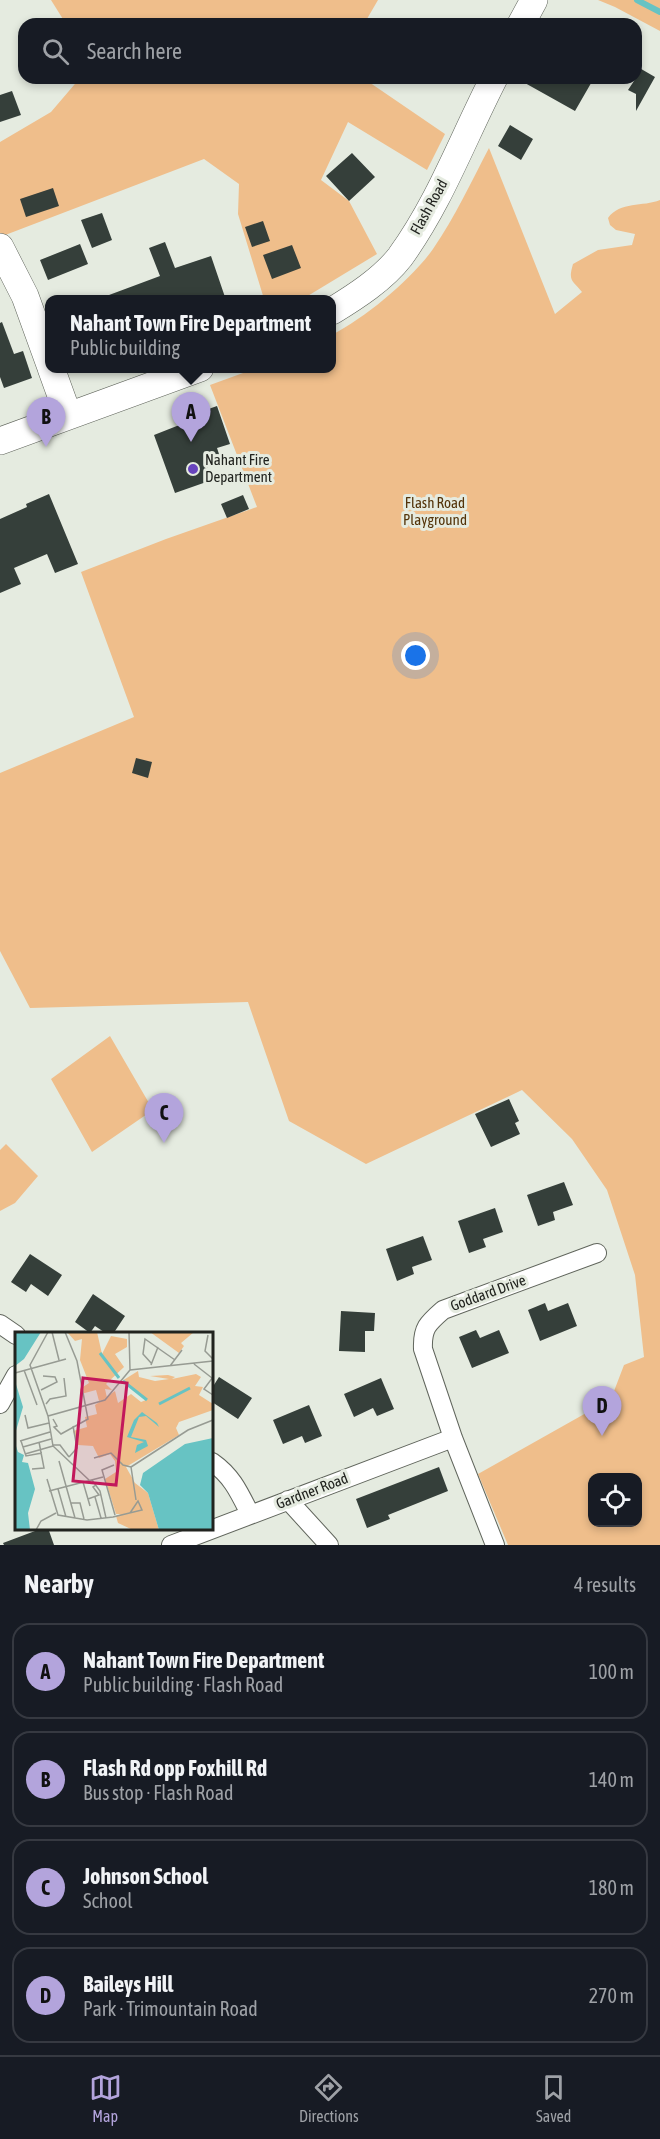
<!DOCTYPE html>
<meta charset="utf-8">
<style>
body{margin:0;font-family:"Asap Condensed",sans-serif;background:#242831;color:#f1f3f6}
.controls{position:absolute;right:18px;bottom:18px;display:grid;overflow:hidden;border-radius:12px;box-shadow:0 3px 9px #0003}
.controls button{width:54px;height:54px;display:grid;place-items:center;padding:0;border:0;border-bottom:2px solid #363941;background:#171b24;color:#f1f3f6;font:30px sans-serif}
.you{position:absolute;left:416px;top:656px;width:21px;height:21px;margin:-15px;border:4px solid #fff;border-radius:50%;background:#1a73e8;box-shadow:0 0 0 9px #1a73e833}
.badge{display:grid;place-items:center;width:39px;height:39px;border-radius:50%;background:#b3a4dc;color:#111;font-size:20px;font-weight:700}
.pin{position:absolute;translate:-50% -50px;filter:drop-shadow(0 2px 3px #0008)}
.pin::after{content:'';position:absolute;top:32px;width:21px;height:18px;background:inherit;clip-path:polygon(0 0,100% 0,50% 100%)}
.popup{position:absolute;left:45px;top:295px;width:291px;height:78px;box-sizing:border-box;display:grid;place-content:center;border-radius:12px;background:#171b24;filter:drop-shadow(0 2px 4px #0005);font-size:20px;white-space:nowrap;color:#9ea1a6}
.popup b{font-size:22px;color:#f1f3f6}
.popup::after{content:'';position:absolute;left:50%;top:100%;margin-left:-12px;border:12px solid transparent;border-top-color:#171b24}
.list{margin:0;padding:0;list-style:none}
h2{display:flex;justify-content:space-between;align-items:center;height:78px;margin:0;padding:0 24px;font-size:26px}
h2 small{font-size:20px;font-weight:400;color:#9ea1a6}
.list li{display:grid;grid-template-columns:39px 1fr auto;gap:18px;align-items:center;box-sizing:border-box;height:96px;margin:0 12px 12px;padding:0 12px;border:2px solid #363941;border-radius:18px}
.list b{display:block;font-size:22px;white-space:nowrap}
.list p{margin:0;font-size:20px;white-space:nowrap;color:#9ea1a6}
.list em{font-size:20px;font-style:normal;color:#9ea1a6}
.icon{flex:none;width:33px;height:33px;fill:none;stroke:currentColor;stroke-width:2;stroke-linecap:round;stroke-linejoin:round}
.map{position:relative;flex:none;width:660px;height:1545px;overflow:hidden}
.search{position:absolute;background:#171b24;box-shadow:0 3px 9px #0003;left:18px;right:18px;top:18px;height:66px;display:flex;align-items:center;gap:15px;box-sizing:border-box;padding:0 21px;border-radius:18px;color:#9ea1a6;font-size:22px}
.sheet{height:510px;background:#171b24}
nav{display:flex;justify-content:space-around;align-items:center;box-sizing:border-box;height:84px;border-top:2px solid #363941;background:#171b24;font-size:16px;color:#9ea1a6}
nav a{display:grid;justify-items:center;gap:3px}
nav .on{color:#b3a4dc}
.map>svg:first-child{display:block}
.green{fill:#efbe8b;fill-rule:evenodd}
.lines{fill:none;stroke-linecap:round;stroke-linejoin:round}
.stream{stroke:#67c3c3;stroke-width:6}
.building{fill:#353f3a}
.street-casing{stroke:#60655c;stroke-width:20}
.secondary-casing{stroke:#60655c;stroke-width:28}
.street{stroke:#fff;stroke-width:18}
.secondary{stroke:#fff;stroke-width:27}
.poi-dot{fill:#6844bd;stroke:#e5ebe0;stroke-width:2}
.labels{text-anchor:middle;stroke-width:6;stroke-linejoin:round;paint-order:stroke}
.street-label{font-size:15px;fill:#21231f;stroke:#e5ebe0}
.poi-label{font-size:15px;fill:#21231f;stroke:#e5ebe0;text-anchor:start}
.park-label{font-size:15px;fill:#54340a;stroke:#e5ebe0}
.inset-river{fill:none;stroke:#67c3c3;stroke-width:3}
.inset-road{fill:none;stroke:#979b93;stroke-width:1.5}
.view{fill:#c2185b;fill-opacity:0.15;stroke:#c2185b;stroke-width:3}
.inset-edge{fill:none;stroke:#21231f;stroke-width:3}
</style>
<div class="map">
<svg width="660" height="1545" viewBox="0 0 660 1545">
<rect width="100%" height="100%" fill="#e5ebe0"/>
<path class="green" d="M51 0H378L364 24H66Z
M598 0H660V31L615 7Z
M80 78H363L445 134 427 170 348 122 321 180 349 201 377 254 301 300 264 299 238 214 239 184 204 159 0 237V142L51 112Z
M489 148 555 314 582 292C572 280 568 281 573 264L598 250 632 245 635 234 616 230 610 225 608 218C620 201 643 207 660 200V1545H508L478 1474 611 1399 624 1365 644 1357 635 1275 607 1190 572 1139 522 1090 366 1164 289 1121 248 1002 30 1008 0 951V773L134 717 81 572 166 539 257 507 210 385 254 369 332 368V335C366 317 411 280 433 249 455 217 471 182 489 148ZM592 1478H638V1522H592Z
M110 1036 153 1110 92 1152 51 1079Z
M6 1144 38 1176 15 1203 0 1211V1150Z"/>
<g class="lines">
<path class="stream" d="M637 0 660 12"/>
</g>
<path class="building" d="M636 66 655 77 636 111V94L628 90 636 78Z
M516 78H594L575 111Z
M12 91 21 115 0 122V95Z
M510 125 533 139 521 160 498 146Z
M352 153 375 177 349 201 326 176Z
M53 188 59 206 26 217 20 199Z
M102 213 112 240 92 248 81 220Z
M263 221 270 241 252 247 245 227Z
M165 242 175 268 211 256 226 300H101V298L160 276 149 248Z
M80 244 88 264 48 280 40 260Z
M292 245 301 268 272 279 263 255Z
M2 322 14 354 23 351 32 378 4 388 0 377V323Z
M217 406 230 444 217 448 220 457 206 462 212 480 175 493 154 435 187 422 186 417Z
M49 494 78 564 55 573 47 554 14 568 21 584 0 593V519L27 507 26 504Z
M243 495 249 509 227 518 221 504Z
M136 758 152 762 148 778 132 773Z
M509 1099 519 1121 515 1123 520 1134 491 1147 475 1114Z
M564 1182 573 1205 553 1212 555 1220 538 1226 527 1195Z
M495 1208 503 1232 483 1239 486 1247 469 1253 458 1221Z
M423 1236 432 1260 412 1267 414 1274 397 1281 386 1249Z
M30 1254 62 1275 48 1296 31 1284 26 1292 11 1282Z
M93 1294 125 1316 113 1334H107L95 1326 90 1333 75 1322Z
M545 1303 548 1311 568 1303 577 1326 540 1341 528 1310Z
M341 1311 375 1313 374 1331H365V1352L339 1351Z
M476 1330 480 1338 499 1330 509 1353 472 1368 459 1337Z
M219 1377 252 1398 238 1419 212 1402V1388Z
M381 1378 394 1409 377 1416 373 1408 354 1417 344 1394Z
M309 1405 322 1436 305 1443 302 1436 283 1444 273 1420Z
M439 1467 448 1491 388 1515 390 1519 367 1528 356 1499Z
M43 1528H48L54 1545H4L3 1543Z"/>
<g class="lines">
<g class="street-casing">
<path id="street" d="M0 1324 16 1335
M0 1404 16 1375
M212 1462C232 1476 239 1492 250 1514
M288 1500 329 1545
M171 1545 453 1438
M495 1545 453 1438 423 1349C422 1328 428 1323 443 1310L597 1253"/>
</g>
<g class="secondary-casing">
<path id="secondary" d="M521 24 534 0
M0 247 25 296 50 365
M332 311C355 297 383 279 400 257 440 202 463 138 494 78
M51 368 68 415
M0 441 200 368"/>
</g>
<use href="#street" class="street"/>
<use href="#secondary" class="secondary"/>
</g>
<circle class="poi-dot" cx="193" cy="469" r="6"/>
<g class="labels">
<g class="street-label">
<text transform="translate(429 207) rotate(-61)" y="5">Flash Road</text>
<text transform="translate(488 1293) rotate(-20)" y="5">Goddard Drive</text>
<text transform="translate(312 1491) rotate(-21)" y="5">Gardner Road</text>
</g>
<g class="poi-label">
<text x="205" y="465">Nahant Fire<tspan x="205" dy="17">Department</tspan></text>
</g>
<g class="park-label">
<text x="435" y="508">Flash Road<tspan x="435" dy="17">Playground</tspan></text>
</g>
</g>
<g transform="translate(15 1332)">
<rect width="198" height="198" fill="#e5ebe0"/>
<path d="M52 0H82L87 22 96 4 112 7V15L100 22 109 35 91 52 97 58 90 57 92 66 84 69 81 58 66 62 65 57 74 51 65 28 67 7 60 9ZM135 0H179L166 11 169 14 164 21ZM123 39 124 45 140 49 154 47 135 44 153 43 160 45 157 47 181 42 186 45 180 54 188 55 184 63 198 72V78L164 90 161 96 164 103 111 135 120 151 133 161 144 198H118L103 191 101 184 106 182H101L90 147 101 140 100 129 95 122 84 126 78 114 63 113 58 99 72 95 70 85 82 82 80 73 100 59 103 71 116 62 126 70 131 68 107 49Z" fill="#efbe8b"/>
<path d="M0 0H26L9 27 0 34ZM0 49 8 75 0 102ZM127 80 142 91 144 95 131 84 124 85 116 105 131 108 133 114 120 121 122 113 129 110 112 105 119 88ZM198 106V198H144L133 161 125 153 128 141 170 112ZM0 111 3 120 9 123 7 130 13 131 20 157 13 181 15 198H0Z" fill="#67c3c3"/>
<path class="inset-river" d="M85 21 104 46M108 49 132 68M144 72 175 56"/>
<path class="inset-road" d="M33 0 15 33 33 84 90 68 115 38 198 29M37 0 44 28M114 0 115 38M193 3 190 19 198 27M137 32 128 22 130 7 160 28M179 32 197 46M136 33 143 15M155 34 167 18M9 38 22 73M0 41 51 27M198 45 189 57 198 63M26 58 42 50 40 45 28 44M31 72 35 67 51 64 49 46M10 83 13 96 34 91M33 84 38 114 74 148M38 87 42 94 39 95 46 102 73 87 62 29 50 0M5 109 35 100M6 109 11 124 27 121M38 113H45L54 125M8 115 36 107M10 122 38 114M54 125 62 116 58 94M79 126 96 121 108 133 116 135M44 129 60 186M99 133 87 138 100 183M116 135 173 98 198 88M116 135 121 168M17 137 29 136 24 110M32 147 43 183 72 188 98 185 127 178 123 169 115 181M77 148 85 159 91 186M68 150 75 174M43 157 51 185M34 159 88 145M80 165 86 186M73 167 84 163 78 155 81 153M56 171H65L69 187M21 198 26 189 41 181"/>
<path class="view" d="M68 46 112 51 101 153 58 149Z"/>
<rect width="198" height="198" class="inset-edge"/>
</g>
</svg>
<div class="controls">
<button><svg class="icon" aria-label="locate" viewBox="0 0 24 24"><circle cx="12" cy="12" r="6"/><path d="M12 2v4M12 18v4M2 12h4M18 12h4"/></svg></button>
</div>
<div class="you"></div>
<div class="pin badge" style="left:191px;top:442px">A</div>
<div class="popup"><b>Nahant Town Fire Department</b>Public building</div>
<div class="pin badge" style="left:46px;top:447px">B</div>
<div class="pin badge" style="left:164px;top:1143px">C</div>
<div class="pin badge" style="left:602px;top:1436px">D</div>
<div class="search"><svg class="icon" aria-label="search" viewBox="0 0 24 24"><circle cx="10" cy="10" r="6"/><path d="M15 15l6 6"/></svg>Search here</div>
</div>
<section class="sheet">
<h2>Nearby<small>4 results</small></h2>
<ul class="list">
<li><span class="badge">A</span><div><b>Nahant Town Fire Department</b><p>Public building · Flash Road</p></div><em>100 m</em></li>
<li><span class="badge">B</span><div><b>Flash Rd opp Foxhill Rd</b><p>Bus stop · Flash Road</p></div><em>140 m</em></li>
<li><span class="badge">C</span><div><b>Johnson School</b><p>School</p></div><em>180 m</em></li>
<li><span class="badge">D</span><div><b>Baileys Hill</b><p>Park · Trimountain Road</p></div><em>270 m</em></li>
</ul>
</section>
<nav>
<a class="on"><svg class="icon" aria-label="map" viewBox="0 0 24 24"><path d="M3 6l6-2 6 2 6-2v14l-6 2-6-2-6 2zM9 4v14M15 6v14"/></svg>Map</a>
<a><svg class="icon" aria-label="directions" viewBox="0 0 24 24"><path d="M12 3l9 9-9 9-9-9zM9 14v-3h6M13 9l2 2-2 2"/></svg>Directions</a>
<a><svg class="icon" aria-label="saved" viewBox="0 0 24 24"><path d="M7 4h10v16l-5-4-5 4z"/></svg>Saved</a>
</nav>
